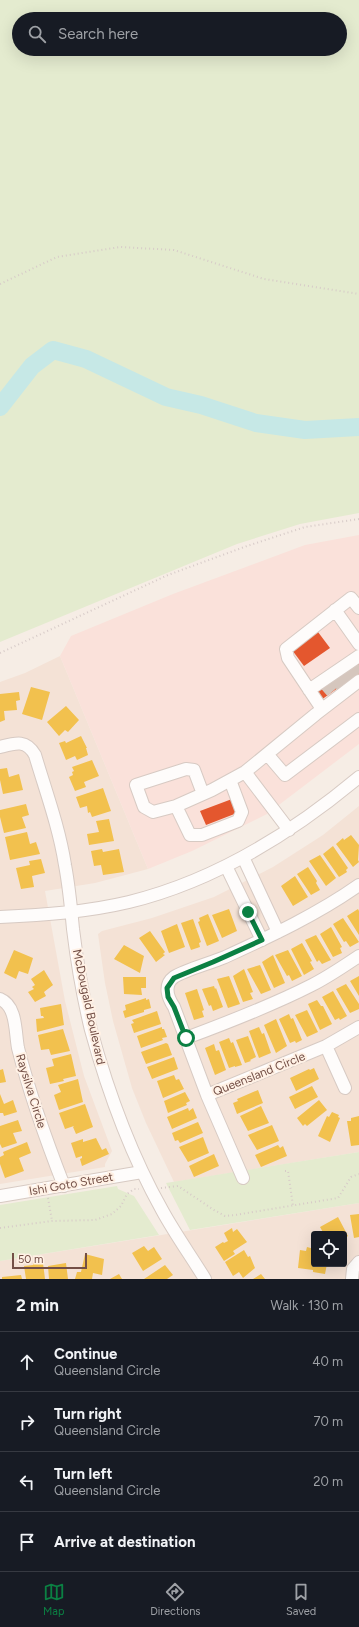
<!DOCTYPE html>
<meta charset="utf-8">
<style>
body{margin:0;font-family:Figtree,sans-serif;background:#20242c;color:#f1f3f6}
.controls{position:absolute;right:12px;bottom:12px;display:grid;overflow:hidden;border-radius:4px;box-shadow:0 4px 16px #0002}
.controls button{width:36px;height:36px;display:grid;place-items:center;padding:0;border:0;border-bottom:1px solid #363941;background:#171b24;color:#f1f3f6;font:20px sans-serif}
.scale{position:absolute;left:12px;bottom:10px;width:75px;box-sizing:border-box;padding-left:4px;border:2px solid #734f46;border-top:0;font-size:11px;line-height:14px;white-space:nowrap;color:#734f46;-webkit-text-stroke:3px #fff1e5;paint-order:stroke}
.stop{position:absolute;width:12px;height:12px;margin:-9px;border:3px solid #0b8043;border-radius:50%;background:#fff}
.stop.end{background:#0b8043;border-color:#fff;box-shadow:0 1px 4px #0008}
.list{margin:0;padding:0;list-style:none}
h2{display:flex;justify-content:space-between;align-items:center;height:52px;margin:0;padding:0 16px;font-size:17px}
h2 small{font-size:13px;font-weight:400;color:#9ea1a6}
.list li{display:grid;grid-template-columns:26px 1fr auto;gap:12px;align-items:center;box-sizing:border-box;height:60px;padding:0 16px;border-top:1px solid #363941}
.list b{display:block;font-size:15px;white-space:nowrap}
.list p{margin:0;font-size:13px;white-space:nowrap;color:#9ea1a6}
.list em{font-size:13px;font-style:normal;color:#9ea1a6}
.icon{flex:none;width:22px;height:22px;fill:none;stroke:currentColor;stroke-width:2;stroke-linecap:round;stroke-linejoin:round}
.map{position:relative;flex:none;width:359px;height:1279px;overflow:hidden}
.search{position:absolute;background:#171b24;box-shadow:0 4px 16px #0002;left:12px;right:12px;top:12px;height:44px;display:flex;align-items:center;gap:10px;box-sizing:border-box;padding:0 14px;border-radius:22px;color:#9ea1a6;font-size:15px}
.sheet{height:292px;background:#171b24}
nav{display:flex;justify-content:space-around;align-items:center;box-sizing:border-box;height:56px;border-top:1px solid #363941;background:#171b24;font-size:11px;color:#9ea1a6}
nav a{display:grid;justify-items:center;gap:2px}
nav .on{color:#0b8043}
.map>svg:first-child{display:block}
.residential{fill:#f4e2d6;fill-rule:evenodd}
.commercial{fill:#fae1da}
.green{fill:#e4ebcf;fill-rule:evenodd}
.homes{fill:#f2c14e}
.shops{fill:#e4572e}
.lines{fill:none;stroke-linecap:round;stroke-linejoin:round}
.river{stroke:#c6e8e6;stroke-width:18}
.minor-tunnel{stroke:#d5c6bd;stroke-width:12;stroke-dasharray:12 6;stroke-linecap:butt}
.minor-casing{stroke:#d7cac3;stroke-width:14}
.path{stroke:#d7cbc8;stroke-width:2;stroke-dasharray:1 3;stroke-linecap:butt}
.minor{stroke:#fefcfb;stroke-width:12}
.route{stroke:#0b8043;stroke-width:5}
.labels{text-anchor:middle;stroke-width:4;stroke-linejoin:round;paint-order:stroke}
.street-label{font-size:12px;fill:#734f46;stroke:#fff1e5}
</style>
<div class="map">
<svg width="359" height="1279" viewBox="0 0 359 1279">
<rect width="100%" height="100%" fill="#f6ede5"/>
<path class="residential" d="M60 656 148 869 95 883 45 891 65 1001 84 1076 112 1151 105 1164V1167L0 1184V682L25 673Z
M359 806V1152L174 1182 146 1123 132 1088 113 1021 105 983 98 934 102 931 152 918 214 897 273 867 323 835Z
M359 1203V1279H0V1261ZM314 1234H344V1264H314Z"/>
<path class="commercial" d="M359 535V744L267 814 192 851 148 869 60 656 71 636 173 594 305 545Z"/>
<path class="green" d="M0 0H359V513L300 524 237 544 0 642ZM19 19H340V49H19Z
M359 1152V1203L190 1230 166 1183Z
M117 1186 118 1189 134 1196 159 1235 0 1261V1205Z"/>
<path class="homes" d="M31 687 50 692 42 720 22 714Z
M19 692 20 700 16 701 17 710 4 711 5 720 0 722V694Z
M66 706 79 720 68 732 65 730 59 736 47 722Z
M81 736 87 748H86L88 755 77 760 75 756 66 760 59 743 65 741 66 743Z
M92 760 99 776 84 782 86 787 75 791 69 777 73 775 72 772 74 771 72 767Z
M7 768 9 777 19 774 23 790 3 794 0 780V769Z
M103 788 111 811 92 817 90 812 88 813 87 806 80 808 76 797Z
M26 804 29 815 22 817 26 828 4 833 0 817V810Z
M109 819 114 841 89 845 87 834 99 832 96 821Z
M27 832 30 844 36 842 40 854 10 860 5 837Z
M351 835 359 845 358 860 359 862 353 867 336 844 343 838 344 840Z
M333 846 348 868 346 870 347 872 339 877 323 854Z
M102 849 103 852 119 849 124 872 103 875 101 865 94 866 91 851Z
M320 855 336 878 326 886 309 861Z
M41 859 45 873 32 876 34 887 21 889 16 868 30 865 29 861Z
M308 867 317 881 316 883 320 890 311 895 297 874Z
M295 876 308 897 293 906 281 886Z
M229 909 237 931 222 938 212 915Z
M358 909 359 911V935L347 916Z
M208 914 219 941 207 946 198 922 200 921 199 918Z
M343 918 359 942 350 947 346 941 344 942 333 924Z
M193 919 201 942 199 943 200 947 191 950 181 923Z
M177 924 185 947 169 953 161 931Z
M331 927 342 947 340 948 342 953 333 957 320 934Z
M150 931 165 952 163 954 165 955 156 962 139 938Z
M316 935 331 960 322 964 319 960 317 962 305 940Z
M302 943 312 961 310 962 314 969 304 975 291 949Z
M124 945 144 956 140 973 114 959Z
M14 950 33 958 28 974 19 971 16 979 4 973Z
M288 950 302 976 292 981 289 975 287 976 275 955Z
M273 955 285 983 274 988 262 962Z
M260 965 271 990 261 994 247 969Z
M244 969 253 992 250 993 253 999 243 1002 233 976Z
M44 970 53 985 44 992 46 996 35 1002 28 992 34 989 32 987 35 985 31 979Z
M229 976 240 1004 228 1008 217 979Z
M359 976V996L350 981Z
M123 977H146V988H141L142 995 124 994Z
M346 984 359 1004V1009L350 1013 336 989Z
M214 986 215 989 216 988 223 1007 213 1011 211 1005 209 1006 202 989Z
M197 989 204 1010 202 1011 204 1017 194 1020 185 993Z
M333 991 347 1016 340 1020 339 1018 335 1020 322 997Z
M146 998V1000L149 999 151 1008 144 1010V1012L125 1018 123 1011 126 1010 125 1005Z
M317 1000 321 1006H323L332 1024 320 1030 308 1004Z
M61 1004 64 1025 37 1032 36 1019 44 1018 43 1016H41L40 1008Z
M307 1010 318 1032 307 1037 295 1015Z
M157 1011 161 1024 134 1033 131 1024 134 1023 132 1020Z
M289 1014 291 1019 293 1018 302 1040 296 1043 295 1041 290 1043 279 1019Z
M276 1019 287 1046 276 1053 264 1025Z
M162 1027V1029H164L167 1037 162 1038 163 1040 141 1048 137 1036Z
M259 1027 262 1034 264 1033 271 1053 259 1058 249 1031Z
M63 1029 70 1051 51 1055 49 1049 41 1050 38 1035Z
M248 1036 256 1057 250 1060 251 1061 245 1063 236 1040Z
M229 1038 231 1043 233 1042 242 1065 235 1067V1066L229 1068 219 1042Z
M166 1043 168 1044 172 1055 146 1064 141 1052Z
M214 1044 216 1051 219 1050 226 1070 215 1075 205 1048Z
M71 1054 76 1076 63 1079 64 1081 50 1084 46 1068 54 1066 52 1059Z
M174 1057 178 1069 152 1079 147 1067Z
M314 1068 319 1079 296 1091 290 1078 309 1069 310 1070Z
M3 1069 6 1082 0 1083V1070Z
M174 1075 176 1080 179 1079 184 1089 163 1098 157 1081Z
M78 1079 83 1102 59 1110 54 1095 61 1092 58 1085Z
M312 1086 318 1097 295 1109 289 1097Z
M258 1090 263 1103 237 1114 233 1103 238 1101 237 1099Z
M185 1092 190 1101 186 1103 187 1105 168 1113 164 1101Z
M0 1094 4 1104 13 1100 17 1112 4 1116 3 1113H0Z
M319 1100 327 1110 307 1126 305 1124 303 1126 297 1118Z
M85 1104 93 1127 76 1134 73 1127 74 1126 65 1129 59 1113Z
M261 1106 269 1123 248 1131 240 1116Z
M188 1108 189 1111 193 1108 197 1118 172 1129 167 1117Z
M332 1112 339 1115 338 1117 340 1118 330 1142 318 1136 327 1116 329 1117Z
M359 1116V1145L351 1146 347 1121H351V1118Z
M18 1120 22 1131 13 1133 17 1143 2 1148 0 1144V1126Z
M198 1122 203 1133 180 1143 178 1140 175 1141 172 1133Z
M272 1125 279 1141 257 1150 248 1135Z
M203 1137 209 1153 188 1162 179 1147Z
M96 1138 102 1150 106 1148 109 1154 82 1166 80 1159 82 1158V1156L76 1158 71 1143 83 1139V1142Z
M27 1142 31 1153 19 1158 24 1171 5 1178 0 1164V1157L4 1155 3 1152Z
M278 1145 280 1148 283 1146 287 1156 261 1167 255 1155Z
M214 1154 219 1166 194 1177 189 1166Z
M359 1214V1237L354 1238 350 1215Z
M338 1217 348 1236 344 1239V1234H324L320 1227Z
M232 1228 233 1232 237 1229 247 1242 233 1251 235 1254 224 1261 215 1247 223 1242 224 1243 228 1241 224 1233Z
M144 1246 148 1251 154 1247 162 1259 143 1271 132 1253Z
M307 1247 314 1249V1264H327L325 1274 313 1272V1270L298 1268 300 1250 306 1251Z
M244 1250 248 1257 250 1256 255 1268 243 1278 239 1272 233 1276 225 1262Z
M85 1254 104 1259 102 1275 93 1273 92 1279H75L77 1272H81Z
M40 1262V1264L43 1263 45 1279H26L24 1266 33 1265V1263Z
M66 1263 68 1279H49L48 1266Z
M165 1265 173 1275 167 1279H144Z
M119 1274 122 1279H110Z
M261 1274 265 1279H253Z
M21 1275 22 1279H2V1277Z"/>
<path class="shops" d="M318 632 330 648 304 666 292 650Z
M357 662 359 664V673L321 700 315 691Z
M232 799 237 813 206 825 200 811Z"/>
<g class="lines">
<path class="river" d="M0 407 32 366 53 350 86 359 166 397 201 405 256 423 305 430 359 427"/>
<path class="minor-tunnel" d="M352 666 358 674
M343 672 349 681
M334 678 342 686
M325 684 332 692"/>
<g class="minor-casing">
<path id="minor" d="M335 610 359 644
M309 690 359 656
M322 709 288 658 286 649 351 598 359 608
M0 747C15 743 26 739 35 755 46 792 59 827 65 865 69 886 71 907 73 929 77 962 83 997 91 1030 108 1092 130 1153 162 1210 175 1234 191 1256 205 1279
M267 754 285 775 359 719
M245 772 289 830
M203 794 194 770 186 769 136 785 144 807 153 812 176 806 212 790 245 772 316 714 359 681
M176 806 190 835H202L238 821 242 812 230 780
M243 857 278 932
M226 866 262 940
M0 917C44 915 87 912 129 902 215 881 292 833 359 777
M0 999C17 1006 15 1032 18 1048 30 1095 46 1140 64 1186
M186 1038C229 1022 271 1006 312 985 328 977 344 966 359 956
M326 1046 345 1088
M207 1095 326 1046 359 1027
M243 1178 207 1095 174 1007C168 998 163 985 174 977 185 970 211 963 225 957 271 936 318 914 359 885
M0 1196 142 1172
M352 1279 353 1269 359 1262"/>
</g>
<path class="path" d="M0 284 57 257 120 247 174 250 264 279 359 294
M0 653 168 575 247 546 305 527 359 519
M285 1171H288L293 1206
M161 1188 178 1186 214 1210 225 1216 235 1215 338 1198 351 1177 359 1174
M48 1198 52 1221
M0 1228 52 1221 95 1220 112 1214 121 1206 127 1194 134 1189H139"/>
<use href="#minor" class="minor"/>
</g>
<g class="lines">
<path class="route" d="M186 1038 174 1007 168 997 167 988 174 978 213 962 262 940 248 912"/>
</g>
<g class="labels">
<g class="street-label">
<text transform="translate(89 1007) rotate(78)" y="4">McDougald Boulevard</text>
<text transform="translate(259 1074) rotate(-22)" y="4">Queensland Circle</text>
<text transform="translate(31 1091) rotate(73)" y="4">Raysilva Circle</text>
<text transform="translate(71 1184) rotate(-10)" y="4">Ishi Goto Street</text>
</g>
</g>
</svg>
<div class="controls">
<button><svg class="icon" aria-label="locate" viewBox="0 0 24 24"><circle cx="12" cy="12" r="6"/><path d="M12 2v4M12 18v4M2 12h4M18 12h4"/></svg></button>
</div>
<div class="scale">50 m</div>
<div class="stop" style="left:186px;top:1038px"></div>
<div class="stop end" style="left:248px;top:912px"></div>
<div class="search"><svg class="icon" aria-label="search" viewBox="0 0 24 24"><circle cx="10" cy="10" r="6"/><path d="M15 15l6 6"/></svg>Search here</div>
</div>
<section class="sheet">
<h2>2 min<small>Walk · 130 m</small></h2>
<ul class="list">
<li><svg class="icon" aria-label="ahead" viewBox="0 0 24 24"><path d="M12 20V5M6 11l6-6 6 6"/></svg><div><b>Continue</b><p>Queensland Circle</p></div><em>40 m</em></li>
<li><svg class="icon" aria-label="right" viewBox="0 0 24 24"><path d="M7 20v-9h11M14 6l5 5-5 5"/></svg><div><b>Turn right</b><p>Queensland Circle</p></div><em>70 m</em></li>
<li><svg class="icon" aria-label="left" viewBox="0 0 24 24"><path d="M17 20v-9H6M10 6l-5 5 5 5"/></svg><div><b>Turn left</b><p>Queensland Circle</p></div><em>20 m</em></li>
<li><svg class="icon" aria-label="arrive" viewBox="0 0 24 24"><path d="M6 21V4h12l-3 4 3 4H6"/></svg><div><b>Arrive at destination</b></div></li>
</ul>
</section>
<nav>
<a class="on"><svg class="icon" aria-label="map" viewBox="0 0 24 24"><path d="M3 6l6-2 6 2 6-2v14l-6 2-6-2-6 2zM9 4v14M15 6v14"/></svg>Map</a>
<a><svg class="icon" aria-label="directions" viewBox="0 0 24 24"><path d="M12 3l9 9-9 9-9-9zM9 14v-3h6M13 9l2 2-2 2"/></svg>Directions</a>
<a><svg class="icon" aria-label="saved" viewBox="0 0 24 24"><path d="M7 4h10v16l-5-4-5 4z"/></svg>Saved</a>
</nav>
